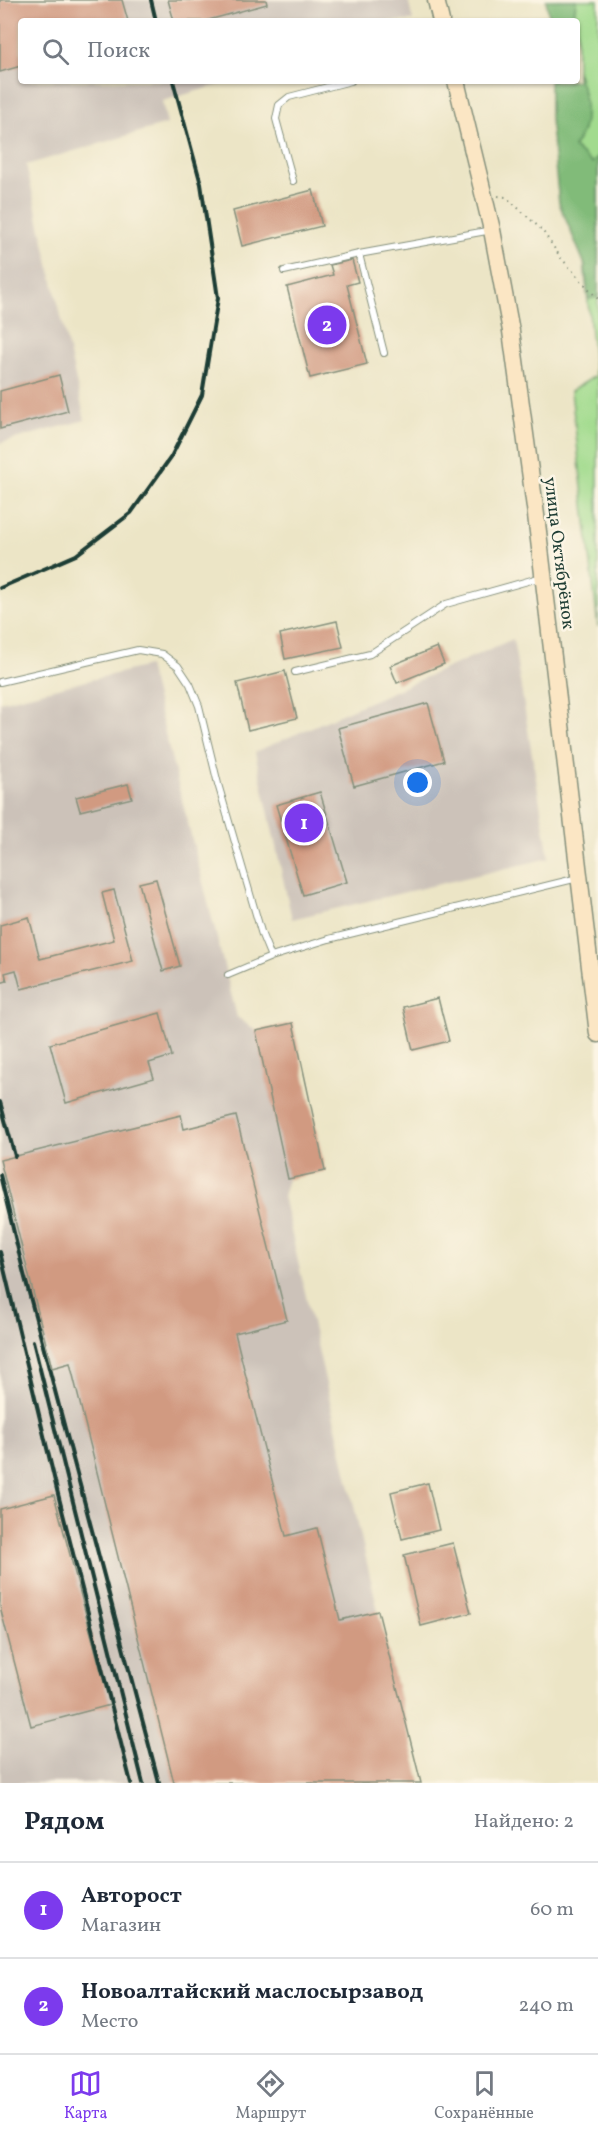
<!DOCTYPE html>
<html lang="ru">
<meta charset="utf-8">
<style>
body{margin:0;font-family:Vollkorn,serif;background:#f2f2f3;color:#1f2937}
.you{position:absolute;left:418px;top:783px;width:21px;height:21px;margin:-15px;border:4px solid #fff;border-radius:50%;background:#1a73e8;box-shadow:0 0 0 9px #1a73e833}
.badge{display:grid;place-items:center;width:39px;height:39px;border-radius:50%;background:#7c3aed;color:#fff;font-size:20px;font-weight:700}
.pin{position:absolute;translate:-50% -50%;border:3px solid #fff;box-shadow:0 2px 6px #0006}
.list{margin:0;padding:0;list-style:none}
h2{display:flex;justify-content:space-between;align-items:center;height:78px;margin:0;padding:0 24px;font-size:26px}
h2 small{font-size:20px;font-weight:400;color:#747a83}
.list li{display:grid;grid-template-columns:39px 1fr auto;gap:18px;align-items:center;box-sizing:border-box;height:96px;padding:0 24px;border-top:2px solid #e0e1e3}
.list b{display:block;font-size:22px;white-space:nowrap}
.list p{margin:0;font-size:20px;white-space:nowrap;color:#747a83}
.list em{font-size:20px;font-style:normal;color:#747a83}
.icon{flex:none;width:33px;height:33px;fill:none;stroke:currentColor;stroke-width:2;stroke-linecap:round;stroke-linejoin:round}
.map{position:relative;flex:none;width:598px;height:1783px;overflow:hidden}
.search{position:absolute;background:#fff;box-shadow:0 2px 4px #0004;left:18px;right:18px;top:18px;height:66px;display:flex;align-items:center;gap:15px;box-sizing:border-box;padding:0 21px;border-radius:6px;color:#747a83;font-size:22px}
.sheet{height:270px;background:#fff}
nav{display:flex;justify-content:space-around;align-items:center;box-sizing:border-box;height:84px;border-top:2px solid #e0e1e3;background:#fff;font-size:16px;color:#747a83}
nav a{display:grid;justify-items:center;gap:3px}
nav .on{color:#7c3aed}
.map>svg:first-child{display:block}
.industrial{fill:#ccc2b9}
.green{fill:#a2db8e;stroke:#608c61;stroke-width:1.5}
.forest{fill:#81bb79;stroke:#507c56;stroke-width:1.5}
.building{fill:#d19a81}
.lines{fill:none;stroke-linecap:round;stroke-linejoin:round}
.lane-casing{stroke:#86917d;stroke-width:8}
.secondary-casing{stroke:#86917d;stroke-width:19}
.path{stroke:#86917d;stroke-width:2;stroke-dasharray:1.5 4.5;stroke-linecap:butt}
.lane{stroke:#fff;stroke-width:6}
.secondary{stroke:#fbe6c4;stroke-width:16}
.rail{stroke:#1f3d34;stroke-width:4}
.labels{text-anchor:middle;stroke-width:5;stroke-linejoin:round;paint-order:stroke}
.street-label{font-size:18px;fill:#1f3d34;stroke:#fcf5e5}
</style>
<div class="map">
<svg width="598" height="1783" viewBox="0 0 598 1783">
<rect width="100%" height="100%" fill="#fcf5e5"/>
<filter id="ink" filterUnits="userSpaceOnUse"><feTurbulence type="fractalNoise" baseFrequency=".0167" numOctaves="2"/><feDisplacementMap in="SourceGraphic" scale="12" xChannelSelector="R" yChannelSelector="G"/><feConvolveMatrix kernelMatrix="1 2 1 2 8 2 1 2 1" color-interpolation-filters="sRGB"/></filter>
<filter id="wash" filterUnits="userSpaceOnUse"><feTurbulence type="fractalNoise" baseFrequency=".008" numOctaves="4" result="noise"/><feDisplacementMap in="SourceGraphic" scale="24" xChannelSelector="R" yChannelSelector="G"/><feGaussianBlur stdDeviation="1.35" result="paint"/><feColorMatrix in="noise" values="0 0 0 0 0 0 0 0 0 0 0 0 0 0 0 0 0 1.4 0 .05"/><feComposite in="paint" operator="in"/></filter>
<g filter="url(#wash)">
<rect width="100%" height="100%" fill="#ece5c6"/>
<path class="industrial" d="M0 0H408L413 21H21V81H232L162 101 167 124 26 165 85 420 0 443Z
M513 639 549 858 292 919 255 752Z
M148 666 237 1017 256 1031 293 1023 325 1171 288 1179 283 1196 378 1611 421 1783H0V702Z"/>
<path class="green" d="M559 0H598V627L571 391 595 376 567 81H577V21H561Z"/>
<path class="forest" d="M546 0H576L574 21H550Z
M577 71C584 89 588 111 583 130 581 136 576 142 574 147L592 163 598 157V297L588 299 585 265 559 203 550 117V81H577Z"/>
<g id="blocks">
<path class="building" d="M0 0H122L128 21H21V66L0 72Z
M168 0H266L267 4 205 21H174Z
M313 190 322 226 242 246 233 211Z
M352 260 358 282 347 285 367 364 310 378 287 287 333 275 330 265Z
M59 375 68 411 0 429V391Z
M337 621 343 647 285 659 280 634Z
M437 647 444 664 397 683 390 666Z
M285 671 297 718 248 730 237 683Z
M428 703 444 761 354 786 338 728Z
M128 784 132 798 80 811 76 797Z
M320 792 347 882 303 895 276 805Z
M156 879 180 966 163 971 139 883Z
M114 890 133 961 21 989 16 970 5 973 7 981 0 983V925L29 917 40 959 114 940 102 893Z
M438 998 449 1041 413 1050 403 1007Z
M160 1013 172 1056 149 1063 154 1078 66 1103 50 1044Z
M293 1023 325 1171 288 1179 256 1031Z
M181 1115 184 1129 236 1116 287 1320 235 1333 286 1536 317 1528 340 1620 378 1611 421 1783H174L70 1363 52 1368 0 1160Z
M428 1483 439 1530 402 1539 391 1492Z
M54 1495 110 1705 31 1726 0 1607V1509Z
M453 1543 471 1613 421 1626 404 1555Z"/>
</g>
</g>
<g filter="url(#ink)">
<use href="#blocks" fill-opacity="0" stroke="#86917d" stroke-width="1.5"/>
<g class="lines">
<g class="lane-casing">
<path id="lane" d="M293 181 276 119 279 105 289 97 351 81
M284 271 359 254
M384 353 359 254 492 230
M295 672 370 654 446 604 542 577
M0 682 138 650 162 654 178 666 190 684 199 706 218 784 262 935 271 957 329 939 578 878
M228 975 271 957"/>
</g>
<g class="secondary-casing">
<path id="secondary" d="M436 0 441 21
M456 81 492 230 511 331 536 515 598 1034"/>
</g>
<path class="path" d="M498 196 506 197 542 230 561 258 598 299"/>
<use href="#lane" class="lane"/>
<use href="#secondary" class="secondary"/>
<path class="rail" d="M151 0 156 21
M0 588 76 555 131 513 171 457 202 395 218 298 201 184 173 81
M0 1102 15 1156
M0 1175 24 1274 159 1783
M0 1252 58 1494 131 1783
M33 1341 143 1783"/>
</g>
</g>
<g class="labels">
<g class="street-label">
<text transform="translate(560 553) rotate(83)" y="6">улица Октябрёнок</text>
</g>
</g>
</svg>
<div class="you"></div>
<div class="pin badge" style="left:304px;top:823px">1</div>
<div class="pin badge" style="left:327px;top:325px">2</div>
<div class="search"><svg class="icon" aria-label="search" viewBox="0 0 24 24"><circle cx="10" cy="10" r="6"/><path d="M15 15l6 6"/></svg>Поиск</div>
</div>
<section class="sheet">
<h2>Рядом<small>Найдено: 2</small></h2>
<ul class="list">
<li><span class="badge">1</span><div><b>Авторост</b><p>Магазин</p></div><em>60 m</em></li>
<li><span class="badge">2</span><div><b>Новоалтайский маслосырзавод</b><p>Место</p></div><em>240 m</em></li>
</ul>
</section>
<nav>
<a class="on"><svg class="icon" aria-label="map" viewBox="0 0 24 24"><path d="M3 6l6-2 6 2 6-2v14l-6 2-6-2-6 2zM9 4v14M15 6v14"/></svg>Карта</a>
<a><svg class="icon" aria-label="directions" viewBox="0 0 24 24"><path d="M12 3l9 9-9 9-9-9zM9 14v-3h6M13 9l2 2-2 2"/></svg>Маршрут</a>
<a><svg class="icon" aria-label="saved" viewBox="0 0 24 24"><path d="M7 4h10v16l-5-4-5 4z"/></svg>Сохранённые</a>
</nav>
